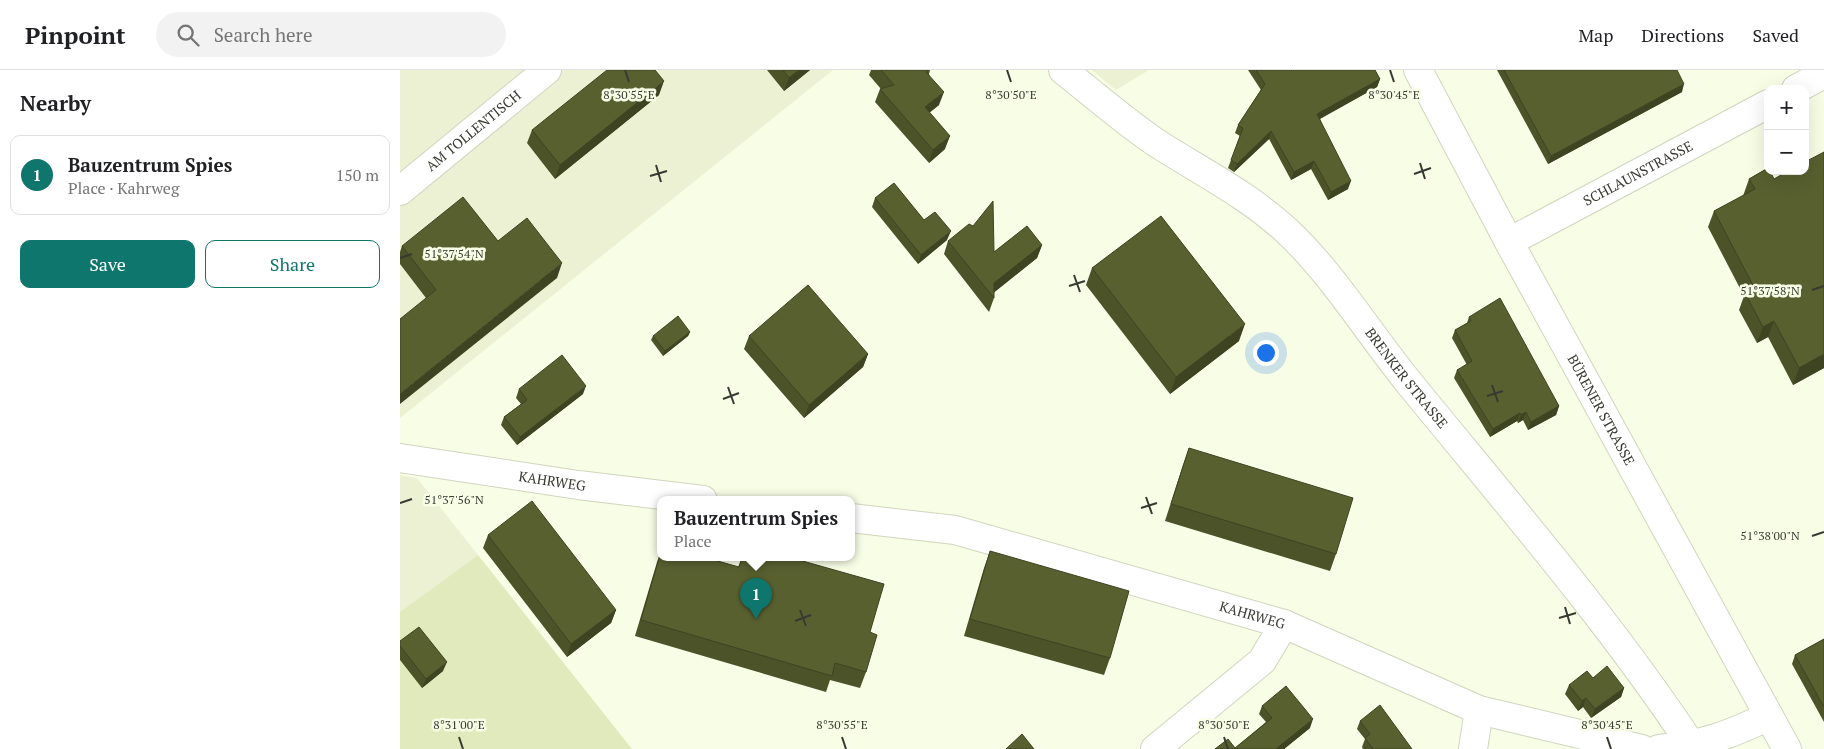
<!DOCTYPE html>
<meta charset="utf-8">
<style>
body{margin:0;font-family:"PT Serif",serif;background:#f2f2f2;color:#202124}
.controls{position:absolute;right:15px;top:15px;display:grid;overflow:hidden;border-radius:10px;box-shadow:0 5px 20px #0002}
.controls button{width:45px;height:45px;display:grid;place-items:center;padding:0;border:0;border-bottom:1px solid #e0e0e0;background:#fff;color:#202124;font:25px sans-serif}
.you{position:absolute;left:865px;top:282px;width:18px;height:18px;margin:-12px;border:4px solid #fff;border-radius:50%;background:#1a73e8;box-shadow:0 0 0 8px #1a73e833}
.badge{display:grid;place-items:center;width:32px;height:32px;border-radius:50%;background:#0f766e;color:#fff;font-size:16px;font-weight:700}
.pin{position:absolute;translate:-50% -41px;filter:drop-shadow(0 1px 2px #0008)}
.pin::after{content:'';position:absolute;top:26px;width:18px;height:15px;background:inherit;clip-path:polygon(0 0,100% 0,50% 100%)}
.popup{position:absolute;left:257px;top:426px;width:198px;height:65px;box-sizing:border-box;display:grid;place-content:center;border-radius:10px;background:#fff;filter:drop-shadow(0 1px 4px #0005);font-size:16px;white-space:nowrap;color:#757577}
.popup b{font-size:19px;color:#202124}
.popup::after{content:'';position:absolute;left:50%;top:100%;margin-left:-10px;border:10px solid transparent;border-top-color:#fff}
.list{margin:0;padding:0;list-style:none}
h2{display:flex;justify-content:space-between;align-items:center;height:65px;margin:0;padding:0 20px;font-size:21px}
h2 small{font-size:16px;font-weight:400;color:#757577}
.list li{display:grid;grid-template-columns:32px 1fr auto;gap:15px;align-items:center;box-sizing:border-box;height:80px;margin:0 10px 10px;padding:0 10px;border:1px solid #e0e0e0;border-radius:10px}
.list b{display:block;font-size:19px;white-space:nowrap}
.list p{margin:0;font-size:16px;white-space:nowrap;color:#757577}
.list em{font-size:16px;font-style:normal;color:#757577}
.actions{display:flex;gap:10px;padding:15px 20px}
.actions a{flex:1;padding:11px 0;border:1px solid #0f766e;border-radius:10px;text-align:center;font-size:18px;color:#0f766e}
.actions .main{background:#0f766e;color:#fff}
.icon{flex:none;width:28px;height:28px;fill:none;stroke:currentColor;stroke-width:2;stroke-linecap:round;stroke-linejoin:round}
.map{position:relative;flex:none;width:1424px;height:679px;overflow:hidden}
header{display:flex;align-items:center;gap:30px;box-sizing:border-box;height:70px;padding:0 25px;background:#fff;border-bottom:1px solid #e0e0e0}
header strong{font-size:24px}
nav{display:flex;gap:28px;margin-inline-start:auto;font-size:18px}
.search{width:350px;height:45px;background:#f2f2f2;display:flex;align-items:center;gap:12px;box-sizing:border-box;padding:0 18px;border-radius:28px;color:#757577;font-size:19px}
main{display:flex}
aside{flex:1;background:#fff}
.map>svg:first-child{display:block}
.built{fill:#ebf1d2}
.green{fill:#e0eabc}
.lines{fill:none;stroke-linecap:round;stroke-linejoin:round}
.minor-casing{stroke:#d0d5be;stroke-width:30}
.secondary-casing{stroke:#d0d5be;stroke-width:30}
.minor{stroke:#fff;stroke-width:28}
.secondary{stroke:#fff;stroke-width:28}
.wall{fill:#4c5329}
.shaded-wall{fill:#3e4322}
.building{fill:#586030;stroke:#3e4322}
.ticks{fill:none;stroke:#383a31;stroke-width:2}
.labels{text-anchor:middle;stroke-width:5;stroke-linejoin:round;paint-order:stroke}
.street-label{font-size:14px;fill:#383a31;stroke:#f8fde6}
.ticks-label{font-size:12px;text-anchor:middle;fill:#383a31;stroke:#f8fde6;stroke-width:5;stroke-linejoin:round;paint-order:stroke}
</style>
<header>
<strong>Pinpoint</strong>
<div class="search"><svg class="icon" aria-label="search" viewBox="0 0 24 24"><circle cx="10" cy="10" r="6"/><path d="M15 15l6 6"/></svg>Search here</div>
<nav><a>Map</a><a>Directions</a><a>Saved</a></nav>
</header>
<main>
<aside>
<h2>Nearby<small></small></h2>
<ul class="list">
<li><span class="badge">1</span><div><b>Bauzentrum Spies</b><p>Place · Kahrweg</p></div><em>150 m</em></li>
</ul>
<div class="actions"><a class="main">Save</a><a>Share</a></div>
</aside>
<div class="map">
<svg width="1424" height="679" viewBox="0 0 1424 679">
<rect width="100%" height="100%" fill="#f8fde6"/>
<path class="built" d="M0 0H433L0 348Z
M692 0H749L716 20Z
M0 405 17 408 78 485 0 542Z"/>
<path class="green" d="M78 485 232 679H0V542Z"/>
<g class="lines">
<g class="minor-casing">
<g id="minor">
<path id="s1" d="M663 0C693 24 723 50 755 72 800 101 847 124 887 161 934 205 969 264 1010 314 1107 433 1207 548 1292 676"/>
<path d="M1396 19 1424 4"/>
<path id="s2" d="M0 121 147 0"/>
<path id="s3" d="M1109 172 1368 34"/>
<path id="s4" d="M0 388 178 415 303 430"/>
<path id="s5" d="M451 448 555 460 884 554 1079 640 1242 679"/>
<path d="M755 679 862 591 884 554"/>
<path d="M1073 679 1079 640"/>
<path d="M1259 679C1303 675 1329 665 1369 646"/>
</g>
</g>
<g class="secondary-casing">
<g id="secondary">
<path id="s6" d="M1018 0 1109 172 1387 679"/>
</g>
</g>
<use href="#minor" class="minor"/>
<use href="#secondary" class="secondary"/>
</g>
<path class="wall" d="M367 0H410L384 21Z
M471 0H530L529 4 539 35 529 43 545 79 529 93 475 32 480 19H481L469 5Z
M848 0H891L892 1 980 9 977 17 920 49 948 119 928 130 911 99 891 110 869 69 834 102 828 98 840 66 835 63 838 55 861 20Z
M1097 0H1277L1282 22 1148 94Z
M259 25 155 109 127 73 132 60Z
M1368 98 1424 298 1393 315 1368 267 1357 273 1339 240 1344 226 1308 157 1314 141 1343 126 1349 109Z
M475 128 524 150 547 170 518 194 472 137Z
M98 171 157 208 26 228 0 194V182L2 176Z
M548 171 594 182 642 175 637 188 594 222V228L589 242 544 184Z
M692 198 839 271 770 324 686 215Z
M1069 247 1159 336 1156 345 1128 360 1123 350 1118 353 1117 351 1090 367 1054 308 1057 300 1067 295 1052 268 1055 260 1067 253Z
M290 262 288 266 263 286 251 270 253 266Z
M349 266 468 284 463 297 404 348 344 279Z
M119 319 183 324 117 375 101 355 104 347 121 334 116 328Z
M789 378 936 484 930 501 765 451 783 395Z
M88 465 216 540 211 553 167 587 83 478Z
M261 481V488L338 497 342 488 361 491 362 488H392L470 562 466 602 460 618 430 610 426 622 235 566 257 492Z
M590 481 710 588 704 605 564 566 584 498Z
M1424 569V652L1392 594 1395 585Z
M0 571 43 601 22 618 0 590Z
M1193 608 1224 618 1221 627 1191 648 1183 637 1178 641 1165 624 1169 615Z
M862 636 910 658 884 679H815L835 678 866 652 859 644Z
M960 651 1012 679H963L962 677 965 669 957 659Z"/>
<path class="shaded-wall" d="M399 0H410L384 21 389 8Z
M980 9 977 17 914 52 917 44Z
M264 11 259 25 155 109 160 95Z
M1284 14 1282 22 1148 94 1151 86Z
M544 22 539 35 520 50 525 37Z
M871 61 869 69 834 102 837 94Z
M550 66 545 79 529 93 533 80Z
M914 91 911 99 891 110 894 102Z
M951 111 948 119 928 130 931 122Z
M551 161 547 170 518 194 521 185Z
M642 175 637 188 591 225 594 213Z
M162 193 157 208 0 334V324Z
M1374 251 1368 267 1357 273 1363 257Z
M845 254 839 271 770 324 776 307Z
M290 262 288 266 263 286 265 281Z
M468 284 463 297 404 348 409 335Z
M1424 284V298L1393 315 1399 298Z
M186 316 183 324 117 375 120 367Z
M1159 336 1156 345 1128 360 1131 352Z
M1126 342 1123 350 1118 353 1121 345Z
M1120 343 1117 351 1090 367 1093 359Z
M216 540 211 553 167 587 171 574Z
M47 592 43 601 22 618 26 609Z
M1224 618 1221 627 1191 648 1195 639Z
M1186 628 1183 637 1178 641 1182 631Z
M913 649 910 658 884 679H876Z"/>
<path class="building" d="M207 0H255L264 11 160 95 132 60Z
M383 0H399L389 8Z
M481 0H528L526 2 544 22 525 37 550 66 533 80 480 19 494 15Z
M856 0H891L892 1 895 0H975L980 9 917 44 951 111 931 122 914 91 894 102 871 61 837 94 831 90 843 58 838 55 865 14Z
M1104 0H1277L1284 14 1151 86Z
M1424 82V284L1399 298 1374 251 1363 257 1345 223 1355 219 1314 141 1355 119 1349 109 1368 98V101H1370L1374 109 1388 101H1405V92Z
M494 113 524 150 535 142 551 161 521 185 475 128Z
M63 127 98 171 127 148 162 193 0 324V249L36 220 2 176Z
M593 131 594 182 627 156 642 175 594 213V228L548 171 569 154 573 156Z
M761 146 845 254 776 307 692 198Z
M408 215 468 284 409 335 349 266Z
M1100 228 1159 336 1131 352 1126 342 1121 345 1120 343 1093 359 1057 300 1072 291 1055 260 1071 251 1069 247Z
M278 246 290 262 265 281 253 266Z
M162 285 186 316 120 367 104 347 127 330 119 319Z
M789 378 953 428 936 484 771 434Z
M132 431 216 540 171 574 88 465Z
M590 481 729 521 710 588 570 549Z
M261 482V488H307L339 497 342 488H350L361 491 362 488H392L484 514 470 562 477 565 466 602 435 593 432 606 241 550Z
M19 557 47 592 26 609 0 576V571Z
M1424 569V637L1395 585Z
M1207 596 1224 618 1195 639 1186 628 1182 631 1169 615 1187 601 1193 608Z
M886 616 913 649 876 679H815L828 669 835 678 872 648 862 636Z
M980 635 1012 679H973L965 668 970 664 960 651Z
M622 664 634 679H606Z"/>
<path class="ticks" d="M225 0 229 12M607 0 611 12M990 0 994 12M1020 93 1025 109M256 95 261 112M1014 104 1031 98M250 106 267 101M0 188 12 184M674 205 680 222M669 216 685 211M1412 220 1424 216M1092 315 1098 332M328 317 334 334M1087 326 1103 321M323 329 339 323M746 427 752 444M0 433 12 429M741 438 757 433M1412 466 1424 462M1165 537 1170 554M400 540 406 556M1159 548 1176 543M395 551 411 545M59 667 63 679M442 667 446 679M824 667 828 679M1207 667 1211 679"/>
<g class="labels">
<g class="street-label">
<text dy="5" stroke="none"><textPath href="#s2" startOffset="95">AM TOLLENTISCH</textPath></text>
<text dy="5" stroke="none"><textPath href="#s3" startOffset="146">SCHLAUNSTRASSE</textPath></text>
<text dy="5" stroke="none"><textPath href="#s1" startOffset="466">BRENKER STRASSE</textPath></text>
<text dy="5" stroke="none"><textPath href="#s6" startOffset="386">BÜRENER STRASSE</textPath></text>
<text dy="5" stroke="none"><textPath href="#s4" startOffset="154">KAHRWEG</textPath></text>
<text dy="5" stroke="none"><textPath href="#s5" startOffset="414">KAHRWEG</textPath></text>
</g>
</g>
<g class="ticks-label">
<text x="229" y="29">8°30'55"E</text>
<text x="611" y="29">8°30'50"E</text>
<text x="994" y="29">8°30'45"E</text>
<text x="54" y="188">51°37'54"N</text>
<text x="1370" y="225">51°37'58"N</text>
<text x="54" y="434">51°37'56"N</text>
<text x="1370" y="470">51°38'00"N</text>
<text x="59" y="659">8°31'00"E</text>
<text x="442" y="659">8°30'55"E</text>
<text x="824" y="659">8°30'50"E</text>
<text x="1207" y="659">8°30'45"E</text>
</g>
</svg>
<div class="controls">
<button>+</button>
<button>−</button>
</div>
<div class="you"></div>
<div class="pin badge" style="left:356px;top:549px">1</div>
<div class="popup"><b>Bauzentrum Spies</b>Place</div>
</div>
</main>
